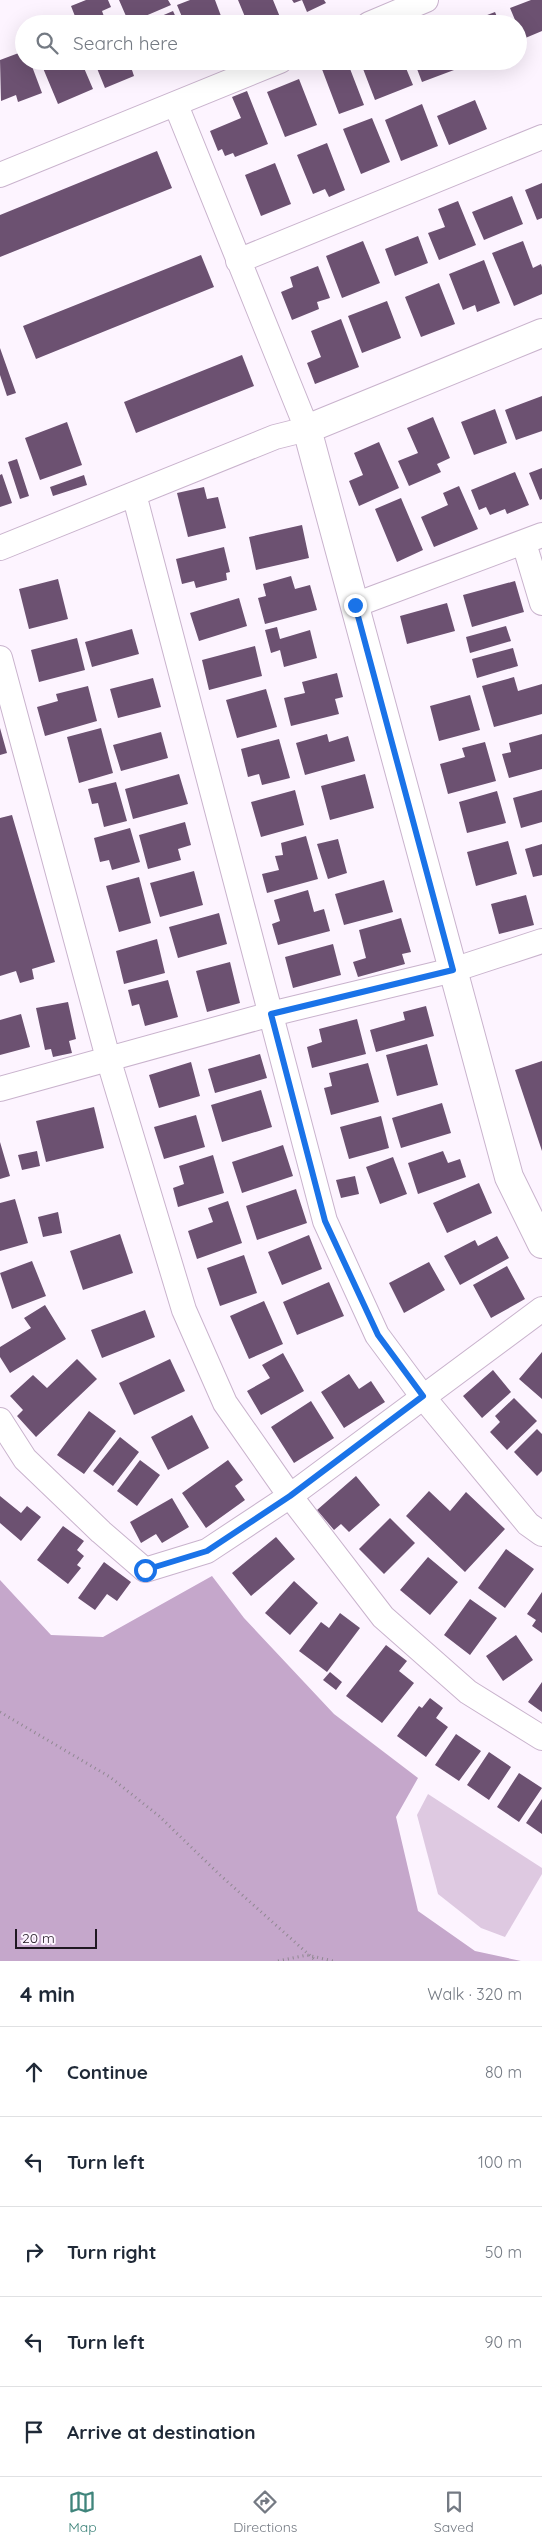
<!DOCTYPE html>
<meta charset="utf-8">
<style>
body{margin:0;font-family:Quicksand,sans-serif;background:#f2f2f3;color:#1f2937}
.scale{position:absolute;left:15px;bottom:12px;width:82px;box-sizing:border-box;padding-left:5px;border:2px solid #201822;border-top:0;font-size:14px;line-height:18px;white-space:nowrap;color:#201822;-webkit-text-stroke:4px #fdf4ff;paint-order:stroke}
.stop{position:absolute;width:15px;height:15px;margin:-11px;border:4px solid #1a73e8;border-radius:50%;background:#fff}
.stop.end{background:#1a73e8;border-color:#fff;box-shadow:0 1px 5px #0008}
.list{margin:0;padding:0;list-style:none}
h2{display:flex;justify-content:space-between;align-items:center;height:65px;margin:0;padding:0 20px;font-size:21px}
h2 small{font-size:16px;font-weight:400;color:#747a83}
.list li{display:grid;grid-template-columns:32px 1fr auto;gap:15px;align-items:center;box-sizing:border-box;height:90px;padding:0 20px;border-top:1px solid #e0e1e3}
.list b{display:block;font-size:19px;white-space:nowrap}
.list em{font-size:16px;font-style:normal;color:#747a83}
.icon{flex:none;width:28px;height:28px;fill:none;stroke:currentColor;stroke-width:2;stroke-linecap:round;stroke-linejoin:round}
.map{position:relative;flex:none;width:542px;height:1961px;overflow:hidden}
.search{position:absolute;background:#fff;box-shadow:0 5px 20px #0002;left:15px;right:15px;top:15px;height:55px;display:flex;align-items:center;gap:12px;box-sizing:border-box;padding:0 18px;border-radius:28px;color:#747a83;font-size:19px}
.sheet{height:515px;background:#fff}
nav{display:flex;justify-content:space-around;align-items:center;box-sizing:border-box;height:70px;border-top:1px solid #e0e1e3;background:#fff;font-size:14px;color:#747a83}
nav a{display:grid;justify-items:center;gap:2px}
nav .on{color:#40857c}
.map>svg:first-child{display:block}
.green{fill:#dec9e1}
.forest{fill:#c5a7cb}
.building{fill:#6c5171}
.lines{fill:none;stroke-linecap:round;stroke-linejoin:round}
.minor-casing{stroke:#c9b3cd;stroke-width:26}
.tertiary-casing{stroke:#c9b3cd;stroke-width:30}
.path{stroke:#908892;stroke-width:3;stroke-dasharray:1 4;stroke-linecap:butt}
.minor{stroke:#fff;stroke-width:24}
.tertiary{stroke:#fff;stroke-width:28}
.route{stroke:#1a73e8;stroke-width:6}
</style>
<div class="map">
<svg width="542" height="1961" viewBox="0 0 542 1961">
<rect width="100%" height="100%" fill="#fdf4ff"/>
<path class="green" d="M428 1794 542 1868V1874L505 1937 481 1928 438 1894 417 1815Z"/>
<path class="forest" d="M212 1576 244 1618 334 1714 418 1778 396 1817 418 1911 475 1951 521 1961H0V1580L51 1635 103 1637Z"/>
<path class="building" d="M86 0H108L111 7 102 11 106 22 78 24 71 6Z
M119 0H168L171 5 129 23Z
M190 0H215L224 24H185L177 5Z
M238 0H273L282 22 248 24Z
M292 0H324L326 3 307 12 302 0 294 3Z
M531 0H542V31L523 39 510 8Z
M173 11 179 24H153L152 20Z
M495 12 500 24H464Z
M24 51V61H30L42 93 18 102 16 95 1 101 0 60Z
M40 61H81L93 89 58 104Z
M94 61H137L139 64 131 67 134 76 105 88Z
M327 61H347L364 105 339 114 320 64Z
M360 61H403L413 85 375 100Z
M414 61H459L462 67 422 82Z
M299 79 317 125 285 137 267 92Z
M247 91 268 144 235 157 233 153 225 156 222 149 218 151 210 131 241 118 232 97Z
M475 100 487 129 449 145 437 116Z
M422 104 438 146 401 161 385 120Z
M372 118 390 162 361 174 343 129Z
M327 143 345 190 329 197 325 189 313 194 297 155Z
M157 151 172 188 0 257V215Z
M275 163 291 204 261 216 245 175Z
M542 183V218L537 220 525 190Z
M512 196 523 224 484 240 472 212Z
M458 201 476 245 439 260 428 233 445 227 438 209Z
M418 236 428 263 395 276 385 249Z
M363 241 380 283 342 298 326 256Z
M523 241 533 268 541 264 542 267V294L514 306 492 253Z
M201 255 214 287 36 359 23 326Z
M484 260 500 303 477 312 475 305 463 310 449 274Z
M318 266 330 298 317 302 319 309 292 320 281 292 293 287 290 277Z
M439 283 455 324 421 337 405 297Z
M387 301 401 338 362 353 348 316Z
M341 319 359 367 315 384 307 363 321 357 311 331Z
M0 348 16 393 7 396 0 375Z
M242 355 254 386 136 433 124 402Z
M542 396V431L516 440 505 410Z
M495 409 507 443 474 455 461 422Z
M433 417 450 458 437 464 441 472 409 486 398 461 418 453 407 428Z
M67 422 82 465 40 480 25 438Z
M379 442 399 488 359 506 349 481 363 475 354 453Z
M17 459 29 496 20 499 8 462Z
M542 468V499L540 500 529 473Z
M515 472 529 505 507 514 505 509 490 515 486 507 479 510 471 490Z
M2 474 12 503 0 507V475Z
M84 475 87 485 53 496 50 487Z
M459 486 478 529 434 547 421 517 448 505 443 493Z
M204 487 207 499 218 497 226 528 188 537 177 493Z
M401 498 423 550 397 562 375 509Z
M302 525 309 558 256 570 249 537Z
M224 547 230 572 226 573 227 580 196 588 194 581 182 584 176 559Z
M291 576 295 589 310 585 317 610 265 624 258 598 266 596 263 584Z
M58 579 68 619 29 629 19 589Z
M515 581 524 612 472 627 463 595Z
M239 598 247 626 199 641 190 613Z
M447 603 455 631 407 644 400 616Z
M506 626 511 641 470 653 466 637Z
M277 627 280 639 310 630 317 658 284 667 280 650 271 653 265 630Z
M132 629 139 654 92 667 85 642Z
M77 638 85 670 39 682 31 650Z
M255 646 262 676 209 690 202 660Z
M513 648 518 666 477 678 472 659Z
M337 673 343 697 335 699 339 714 291 726 284 698 305 693 302 682Z
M514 677 518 691 542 684V714L494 727 482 686Z
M153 678 161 707 118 718 110 689Z
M88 686 97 721 45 736 37 707 58 701 56 694Z
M266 689 277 727 237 738 226 700Z
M470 695 480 730 439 741 430 706Z
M0 728 7 753 0 755Z
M101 728 113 773 79 783 67 737Z
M161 732 168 758 121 771 113 745Z
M327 734 329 742 348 736 355 761 305 775 296 743Z
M542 734V769L509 778 502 754 511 752 509 743Z
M279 739 290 778 262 785 259 774 248 777 241 749Z
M485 742 496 781 448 794 440 764 465 757 462 748Z
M179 774 188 804 133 819 125 789Z
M365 774 374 808 330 820 321 786Z
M116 782 127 821 104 827 98 803 92 804 88 789Z
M295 790 304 825 261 837 251 802Z
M542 790V822L521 828 513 798Z
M497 791 506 823 467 833 459 802Z
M12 815 55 962 32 969 34 979 20 983 16 971 0 976V818Z
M185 822 191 845 178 849 181 860 148 869 139 835Z
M130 828 140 862 112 870 109 860 100 862 94 838Z
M306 836 318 879 267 893 262 874 279 870 275 856 283 855 281 843Z
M338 839 347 873 328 879 317 844Z
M508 841 517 874 476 886 467 852Z
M542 844V875L533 877 525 849Z
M194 871 203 905 160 917 150 883Z
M139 877 151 923 119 932 106 886Z
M384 880 393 912 344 925 335 894Z
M308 890 314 912 324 909 330 931 278 945 272 924 280 921 274 900Z
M526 895 534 925 499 934 491 904Z
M219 913 227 944 178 958 169 927Z
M401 918 411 952 402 954 405 964 358 977 353 962 366 958 359 930Z
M157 939 165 973 124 984 116 951Z
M333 944 341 975 293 988 285 957Z
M230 962 240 1003 207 1012 196 971Z
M168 980 178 1017 145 1026 139 1004 132 1006 128 990Z
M68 1002 76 1039 69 1041 72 1053 53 1057 51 1049 45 1050 36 1008Z
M426 1006 434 1036 376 1052 370 1030 405 1020 403 1012Z
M21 1014 30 1047 0 1055V1020Z
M357 1019 366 1054 312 1068 307 1047 322 1042 319 1029Z
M427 1044 438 1085 397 1096 386 1055Z
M260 1054 267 1078 215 1093 208 1069Z
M542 1061V1151L515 1070Z
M191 1062 200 1096 159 1108 149 1075Z
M368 1063 379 1102 331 1115 324 1088 332 1086 329 1073Z
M261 1090 272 1127 222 1142 211 1105Z
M442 1103 451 1133 401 1148 392 1118Z
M94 1107 104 1148 46 1162 36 1121Z
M196 1115 205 1147 164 1159 154 1127Z
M381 1116 389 1148 349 1159 340 1127Z
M0 1142 10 1176 0 1179Z
M283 1145 293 1176 242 1193 232 1162Z
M37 1151 40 1166 22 1170 18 1155Z
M443 1151 448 1163 460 1159 466 1177 418 1194 408 1163Z
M213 1155 224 1193 178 1207 173 1188 184 1184 179 1166Z
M393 1157 407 1194 380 1204 366 1167Z
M355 1176 359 1194 341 1198 336 1180Z
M479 1183 492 1213 447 1233 433 1203Z
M296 1189 307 1223 257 1240 246 1206Z
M15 1199 28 1243 0 1251V1203Z
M228 1201 242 1243 197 1259 188 1231 213 1222 208 1208Z
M58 1212 62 1233 43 1237 38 1217Z
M120 1234 133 1273 83 1290 70 1251Z
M309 1235 322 1269 282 1285 268 1252Z
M497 1236 509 1258 460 1285 444 1256 475 1240 478 1246Z
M244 1255 257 1293 220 1306 207 1268Z
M32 1261 46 1296 12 1309 0 1273Z
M429 1262 445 1290 404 1313 389 1283Z
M507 1266 525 1299 491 1318 473 1285Z
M329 1282 344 1316 297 1335 283 1302Z
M264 1301 283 1344 249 1359 230 1316Z
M45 1305 66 1339 10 1373 0 1357V1347L31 1328 24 1318Z
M145 1310 155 1337 102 1358 91 1330Z
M542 1352V1399L519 1379Z
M283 1353 304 1391 261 1415 247 1391 270 1378 262 1365Z
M77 1359 97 1379 36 1437 17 1416 23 1410 10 1396 33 1375 47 1388Z
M170 1359 185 1391 134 1415 119 1383Z
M493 1370 511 1392 482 1418 463 1396Z
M349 1374 359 1389 371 1381 385 1402 344 1428 321 1392Z
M514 1398 537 1421 507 1450 490 1432 500 1422 495 1416Z
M311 1401 334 1438 294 1463 271 1427Z
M89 1411 116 1431 84 1474 57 1455Z
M192 1415 209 1448 168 1470 151 1437Z
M537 1429 542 1434V1471L537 1476 514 1452Z
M120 1437 139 1452 113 1486 93 1471Z
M140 1460 160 1475 137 1506 117 1491Z
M228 1460 243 1480 235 1486 245 1500 206 1528 182 1493Z
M356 1476 380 1505 349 1532 341 1524 334 1530 317 1510Z
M429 1491 450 1511 466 1492 505 1529 465 1572 406 1516Z
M0 1496 21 1513 27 1506 41 1517 21 1541 0 1523Z
M172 1498 189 1527 162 1543 156 1534 141 1543 130 1522Z
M390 1518 415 1543 384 1574 359 1549Z
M63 1526 84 1541 77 1550 84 1556 77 1565 81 1568 68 1584 37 1560Z
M276 1537 295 1559 251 1596 232 1573Z
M506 1549 534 1569 505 1608 478 1588Z
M428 1557 458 1582 430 1615 400 1590Z
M104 1562 131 1582 117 1601 107 1594 95 1610 78 1598Z
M294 1581 318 1603 290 1635 265 1613Z
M542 1592V1633L532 1626 536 1620 527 1614Z
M470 1599 497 1618 470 1655 444 1635Z
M340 1613 360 1628 327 1672 299 1651 321 1622 329 1628Z
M516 1635 533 1660 503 1681 486 1656Z
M386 1645 407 1661 399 1671 414 1683 382 1723 346 1696Z
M330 1672 342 1682 336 1690 323 1680Z
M542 1682V1712L528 1702Z
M430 1698 443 1708 436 1718 448 1727 426 1757 397 1736 419 1706 422 1708Z
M456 1734 481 1751 459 1781 435 1765Z
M489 1752 511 1767 489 1800 467 1785Z
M519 1773 542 1788 519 1822 497 1807Z
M542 1799V1834L526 1823Z"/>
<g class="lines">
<g class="minor-casing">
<path id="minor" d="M369 24 426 0
M0 175 280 61
M238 261 542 137
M134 494 325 1221 377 1335 423 1397 528 1524 542 1534
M524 543 542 603
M0 548 275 437 307 429 176 105
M355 605 542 535
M0 658 108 1058 184 1310 225 1403 290 1496 383 1617 468 1692 542 1738
M0 1089 271 1014 453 970 542 941
M0 1420 25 1459 101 1532 145 1570 207 1551 290 1496 542 1309"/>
</g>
<g class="tertiary-casing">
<path id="tertiary" d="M542 333 307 429 509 1177 542 1244"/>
</g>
<path class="path" d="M0 1712 110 1777 159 1816 220 1875 316 1961
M278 1961 307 1955 333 1961"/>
<use href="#minor" class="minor"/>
<use href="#tertiary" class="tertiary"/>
</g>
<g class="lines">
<path class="route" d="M145 1570 207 1551 290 1496 423 1396 378 1335 325 1221 271 1014 453 970 355 605"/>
</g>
</svg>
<div class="scale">20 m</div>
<div class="stop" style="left:145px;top:1570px"></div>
<div class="stop end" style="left:355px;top:605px"></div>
<div class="search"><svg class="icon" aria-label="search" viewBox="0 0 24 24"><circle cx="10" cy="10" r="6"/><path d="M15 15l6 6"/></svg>Search here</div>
</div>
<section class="sheet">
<h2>4 min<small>Walk · 320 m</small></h2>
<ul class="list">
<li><svg class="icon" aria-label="ahead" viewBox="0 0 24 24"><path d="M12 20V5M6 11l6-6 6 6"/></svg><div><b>Continue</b></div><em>80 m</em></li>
<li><svg class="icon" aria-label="left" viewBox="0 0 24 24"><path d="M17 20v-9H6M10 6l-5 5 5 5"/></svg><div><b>Turn left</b></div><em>100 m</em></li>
<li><svg class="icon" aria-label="right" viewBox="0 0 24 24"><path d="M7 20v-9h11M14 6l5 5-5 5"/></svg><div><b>Turn right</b></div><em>50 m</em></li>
<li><svg class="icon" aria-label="left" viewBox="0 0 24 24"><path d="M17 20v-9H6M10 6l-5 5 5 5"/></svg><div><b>Turn left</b></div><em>90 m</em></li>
<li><svg class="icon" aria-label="arrive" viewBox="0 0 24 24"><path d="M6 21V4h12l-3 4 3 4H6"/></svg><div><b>Arrive at destination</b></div></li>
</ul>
</section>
<nav>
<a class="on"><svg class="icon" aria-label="map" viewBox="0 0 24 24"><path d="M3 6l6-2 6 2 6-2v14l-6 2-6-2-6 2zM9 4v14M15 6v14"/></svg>Map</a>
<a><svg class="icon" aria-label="directions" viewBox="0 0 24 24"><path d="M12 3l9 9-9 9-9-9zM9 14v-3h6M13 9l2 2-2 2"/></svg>Directions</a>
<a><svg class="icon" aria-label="saved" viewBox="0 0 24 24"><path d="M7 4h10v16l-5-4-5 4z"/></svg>Saved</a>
</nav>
